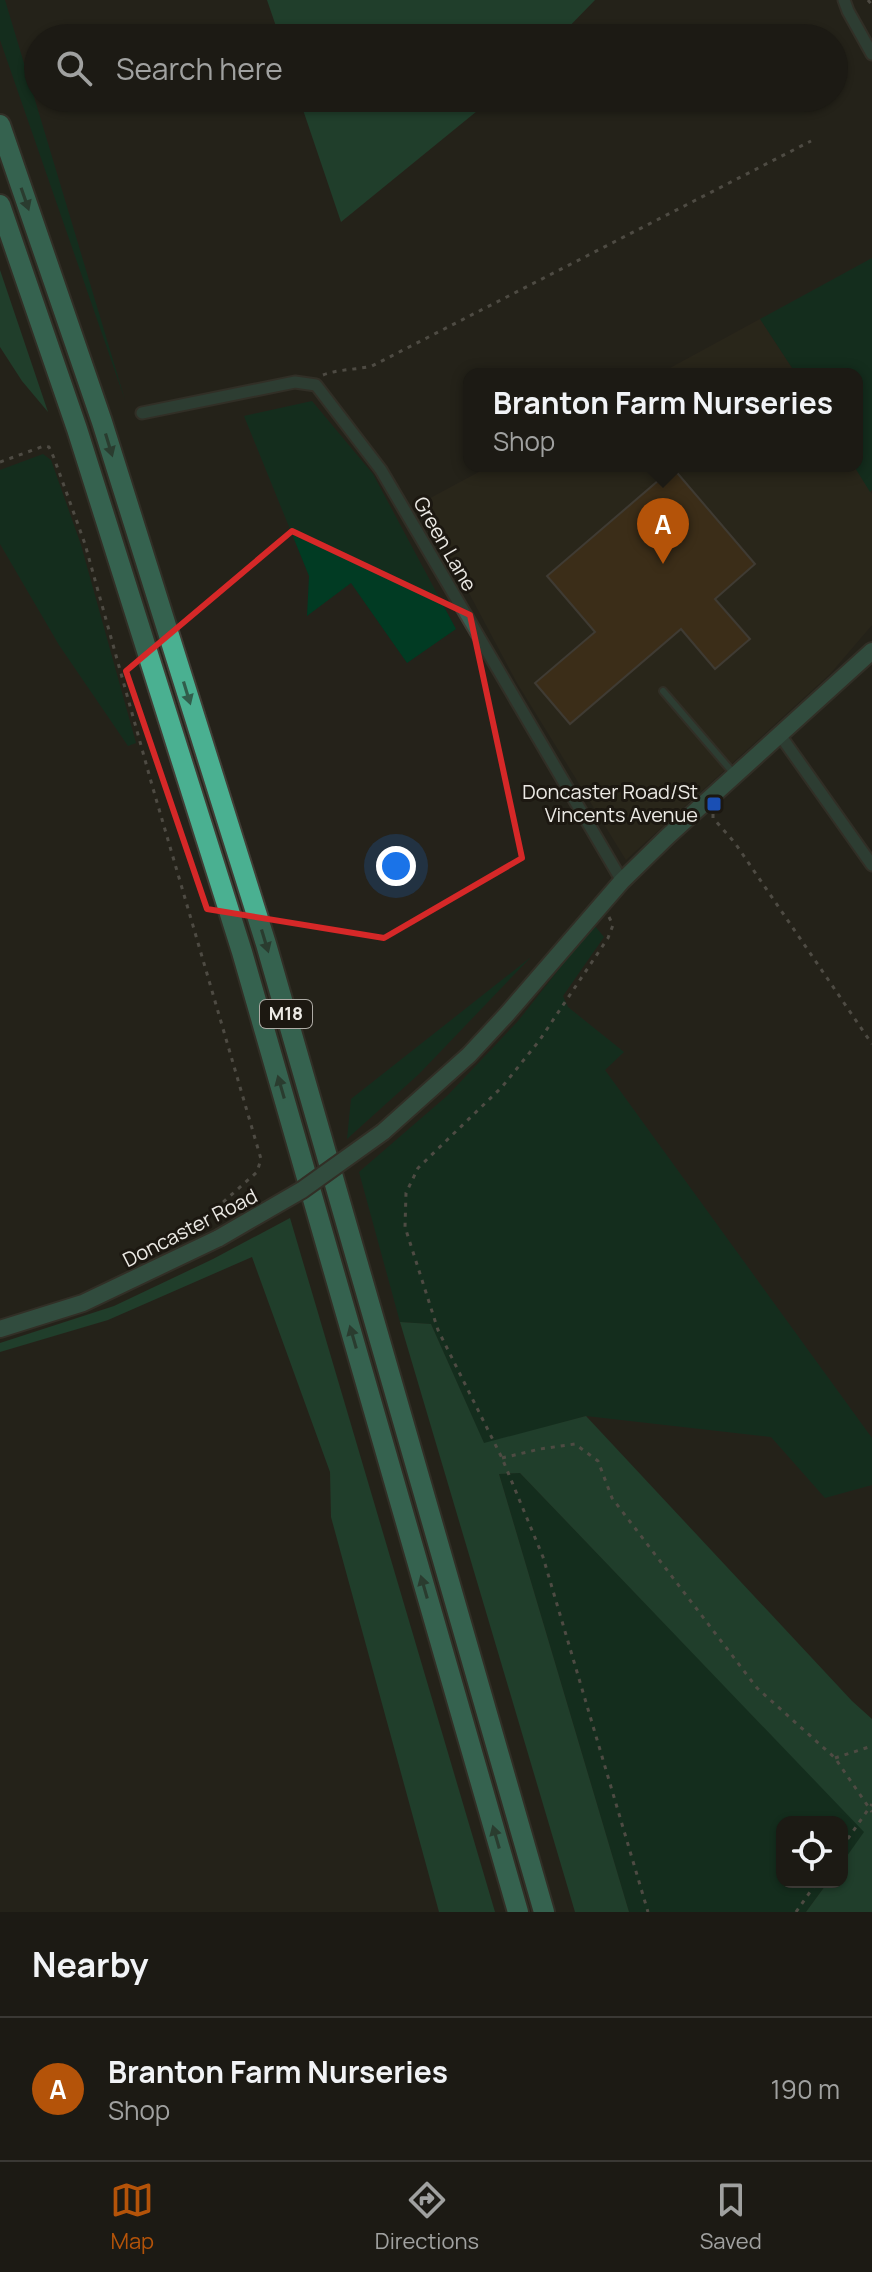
<!DOCTYPE html>
<style>
body{margin:0;font-family:Manrope,sans-serif;background:#25231d;color:#f1f3f6}
.controls{position:absolute;right:24px;bottom:24px;display:grid;overflow:hidden;border-radius:16px;box-shadow:0 2px 6px #0004}
.controls button{width:72px;height:72px;display:grid;place-items:center;padding:0;border:0;border-bottom:2px solid #3a3834;background:#1c1a14;color:#f1f3f6;font:40px sans-serif}
.you{position:absolute;left:396px;top:866px;width:28px;height:28px;margin:-20px;border:6px solid #fff;border-radius:50%;background:#1a73e8;box-shadow:0 0 0 12px #1a73e833}
.badge{display:grid;place-items:center;width:52px;height:52px;border-radius:50%;background:#b45309;color:#fff;font-size:26px;font-weight:700}
.pin{position:absolute;translate:-50% -66px;filter:drop-shadow(0 2px 4px #0008)}
.pin::after{content:'';position:absolute;top:42px;width:28px;height:24px;background:inherit;clip-path:polygon(0 0,100% 0,50% 100%)}
.popup{position:absolute;left:463px;top:368px;width:400px;height:104px;box-sizing:border-box;display:grid;place-content:center;border-radius:16px;background:#1c1a14;filter:drop-shadow(0 2px 6px #0005);font-size:26px;white-space:nowrap;color:#a0a1a0}
.popup b{font-size:30px;color:#f1f3f6}
.popup::after{content:'';position:absolute;left:50%;top:100%;margin-left:-16px;border:16px solid transparent;border-top-color:#1c1a14}
.list{margin:0;padding:0;list-style:none}
h2{display:flex;justify-content:space-between;align-items:center;height:104px;margin:0;padding:0 32px;font-size:34px}
h2 small{font-size:26px;font-weight:400;color:#a0a1a0}
.list li{display:grid;grid-template-columns:52px 1fr auto;gap:24px;align-items:center;box-sizing:border-box;height:144px;padding:0 32px;border-top:2px solid #3a3834}
.list b{display:block;font-size:30px;white-space:nowrap}
.list p{margin:0;font-size:26px;white-space:nowrap;color:#a0a1a0}
.list em{font-size:26px;font-style:normal;color:#a0a1a0}
.icon{flex:none;width:44px;height:44px;fill:none;stroke:currentColor;stroke-width:2;stroke-linecap:round;stroke-linejoin:round}
.map{position:relative;flex:none;width:872px;height:1912px;overflow:hidden}
.search{position:absolute;background:#1c1a14;box-shadow:0 2px 6px #0004;left:24px;right:24px;top:24px;height:88px;display:flex;align-items:center;gap:20px;box-sizing:border-box;padding:0 28px;border-radius:44px;color:#a0a1a0;font-size:30px}
.sheet{height:248px;background:#1c1a14}
nav{display:flex;justify-content:space-around;align-items:center;box-sizing:border-box;height:112px;border-top:2px solid #3a3834;background:#1c1a14;font-size:22px;color:#a0a1a0}
nav a{display:grid;justify-items:center;gap:4px}
nav .on{color:#b45309}
.map>svg:first-child{display:block}
.built{fill:#302a1c}
.green{fill:#013b23}
.forest{fill:#1c5f40}
.building{fill:#573a18;stroke:#605952;stroke-width:2}
.lines{fill:none;stroke-linecap:round;stroke-linejoin:round}
.service-casing{stroke:#413e36;stroke-width:10}
.minor-casing{stroke:#413e36;stroke-width:15}
.secondary-casing{stroke:#413e36;stroke-width:20}
.motorway-casing{stroke:#413e36;stroke-width:24}
.path{stroke:#807d76;stroke-width:3;stroke-dasharray:4 6;stroke-linecap:butt}
.service{stroke:#385d51;stroke-width:6}
.minor{stroke:#385d51;stroke-width:11}
.secondary{stroke:#417f6b;stroke-width:16}
.motorway{stroke:#4ab091;stroke-width:20}
.secondary-bridge-casing{stroke:#413e36;stroke-width:20;stroke-linecap:butt}
.secondary-bridge{stroke:#417f6b;stroke-width:16}
.oneway{fill:#315c4b}
.marked{fill:none;stroke:#d62828;stroke-width:6;stroke-linejoin:round}
.transit-dot{fill:#1a4fb4;stroke:#1c1811;stroke-width:3}
.labels{text-anchor:middle;stroke-width:6;stroke-linejoin:round;paint-order:stroke}
.shield{fill:#1c1811;stroke:#aeaba5;stroke-width:2}
.shield-label{font-size:18px;font-weight:bold;fill:#eceae5}
.street-label{font-size:20px;fill:#eceae5;stroke:#1c1811}
.poi-label{font-size:20px;fill:#eceae5;stroke:#1c1811;text-anchor:end}
</style>
<div class="map">
<svg width="872" height="1912" viewBox="0 0 872 1912">
<rect width="100%" height="100%" fill="#25221a"/>
<path class="built" d="M760 319 796 374H659Z
M490 466H854L872 494V625L830 674 626 860 517 683 421 503Z"/>
<path class="green" d="M0 0H5L125 400 0 40Z
M872 258V490L870 492 854 466H857V374H796L760 319Z
M312 401 373 474 456 629 407 663 351 583 307 616 309 576 244 416Z
M43 454 51 460 81 545 136 743 128 746 59 645 0 544V470Z
M594 925 604 937 563 996 568 1007 624 1052 605 1070 872 1438V1485L825 1498 771 1437 586 1416 484 1444 431 1324 400 1322 359 1172 448 1095 518 1021Z
M531 957 419 1074 347 1139 351 1099Z
M520 1473 865 1832 842 1863V1822H782V1882H828L806 1912H629L499 1474Z"/>
<path class="forest" d="M267 0H595L558 38H280Z
M299 98H493L341 222Z
M0 270 48 412 22 381 0 347Z
M290 1218 495 1912H439L331 1517 330 1472 252 1257 108 1320 0 1352V1343L114 1306 213 1259Z
M400 1322 431 1324 484 1443 586 1416 852 1701 872 1719V1912H806L828 1882H842V1863L864 1832 520 1473 499 1474 629 1912H575Z"/>
<path class="building" d="M673 468 755 564 715 599 750 639 715 669 681 629 570 724 535 683 595 632 547 576Z"/>
<g class="lines">
<g class="service-casing">
<path id="service" d="M663 691 735 775"/>
</g>
<g class="minor-casing">
<path id="minor" d="M844 0 848 11 872 54
M142 413 295 382 316 385 381 470 622 881
M780 735 872 865"/>
</g>
<g class="secondary-casing">
<path id="secondary" d="M383 1132 469 1055 507 1014 622 881 668 836 872 651
M0 1329 83 1303 219 1238"/>
</g>
<g class="motorway-casing">
<path id="motorway" d="M0 125 102 422 266 944 544 1912
M0 205 77 429 242 952 518 1912"/>
</g>
<path class="path" d="M868 0 872 5
M323 375C339 369 355 370 372 366L811 141
M0 462 44 446 49 447 54 458 85 544 152 785 261 1159 257 1172 195 1227 193 1234
M713 814V818L735 843 872 1044
M609 917 613 925 608 938 539 1041 502 1087 418 1168 406 1193 405 1227 438 1330 502 1458 543 1557 648 1912
M502 1458 540 1449 575 1444 598 1461 612 1498 757 1688 835 1758 872 1812
M835 1758 872 1746
M842 1847 872 1804
M796 1912 817 1882"/>
<use href="#service" class="service"/>
<use href="#minor" class="minor"/>
<use href="#secondary" class="secondary"/>
<use href="#motorway" class="motorway"/>
<g class="secondary-bridge-casing">
<path id="secondary-bridge" d="M219 1238 302 1190 383 1132"/>
</g>
<use href="#secondary-bridge" class="secondary-bridge"/>
</g>
<defs><path id="oneway-solid" d="M-6-.8H1V-3.2L6.5 0L1 3.2V.8H-6Z" transform="scale(2)"/></defs>
<g class="oneway">
<use href="#oneway-solid" transform="translate(25 199) rotate(71)"/>
<use href="#oneway-solid" transform="translate(109 445) rotate(73)"/>
<use href="#oneway-solid" transform="translate(187 693) rotate(73)"/>
<use href="#oneway-solid" transform="translate(265 941) rotate(73)"/>
<use href="#oneway-solid" transform="translate(281 1087) rotate(-106)"/>
<use href="#oneway-solid" transform="translate(353 1337) rotate(-106)"/>
<use href="#oneway-solid" transform="translate(424 1587) rotate(-106)"/>
<use href="#oneway-solid" transform="translate(496 1837) rotate(-106)"/>
</g>
<path d="M0 0H872V1912H0ZM292 531 470 615 522 858 384 938 207 909 126 671Z" fill="#25221a" fill-opacity=".55" fill-rule="evenodd"/>
<path class="marked" d="M292 531 470 615 522 858 384 938 207 909 126 671Z"/>
<rect class="transit-dot" x="706" y="796" width="16" height="16" rx="4"/>
<g class="labels">
<rect class="shield" x="260" y="1000" width="52" height="28" rx="6"/>
<g class="shield-label">
<text x="286" y="1020">M18</text>
</g>
<g class="street-label">
<text transform="translate(445 544) rotate(60)" y="7">Green Lane</text>
<text transform="translate(190 1228) rotate(-27)" y="7">Doncaster Road</text>
</g>
<g class="poi-label">
<text x="698" y="799">Doncaster Road/St<tspan x="698" dy="23">Vincents Avenue</tspan></text>
</g>
</g>
</svg>
<div class="controls">
<button><svg class="icon" aria-label="locate" viewBox="0 0 24 24"><circle cx="12" cy="12" r="6"/><path d="M12 2v4M12 18v4M2 12h4M18 12h4"/></svg></button>
</div>
<div class="you"></div>
<div class="pin badge" style="left:663px;top:564px">A</div>
<div class="popup"><b>Branton Farm Nurseries</b>Shop</div>
<div class="search"><svg class="icon" aria-label="search" viewBox="0 0 24 24"><circle cx="10" cy="10" r="6"/><path d="M15 15l6 6"/></svg>Search here</div>
</div>
<section class="sheet">
<h2>Nearby<small></small></h2>
<ul class="list">
<li><span class="badge">A</span><div><b>Branton Farm Nurseries</b><p>Shop</p></div><em>190 m</em></li>
</ul>
</section>
<nav>
<a class="on"><svg class="icon" aria-label="map" viewBox="0 0 24 24"><path d="M3 6l6-2 6 2 6-2v14l-6 2-6-2-6 2zM9 4v14M15 6v14"/></svg>Map</a>
<a><svg class="icon" aria-label="directions" viewBox="0 0 24 24"><path d="M12 3l9 9-9 9-9-9zM9 14v-3h6M13 9l2 2-2 2"/></svg>Directions</a>
<a><svg class="icon" aria-label="saved" viewBox="0 0 24 24"><path d="M7 4h10v16l-5-4-5 4z"/></svg>Saved</a>
</nav>
